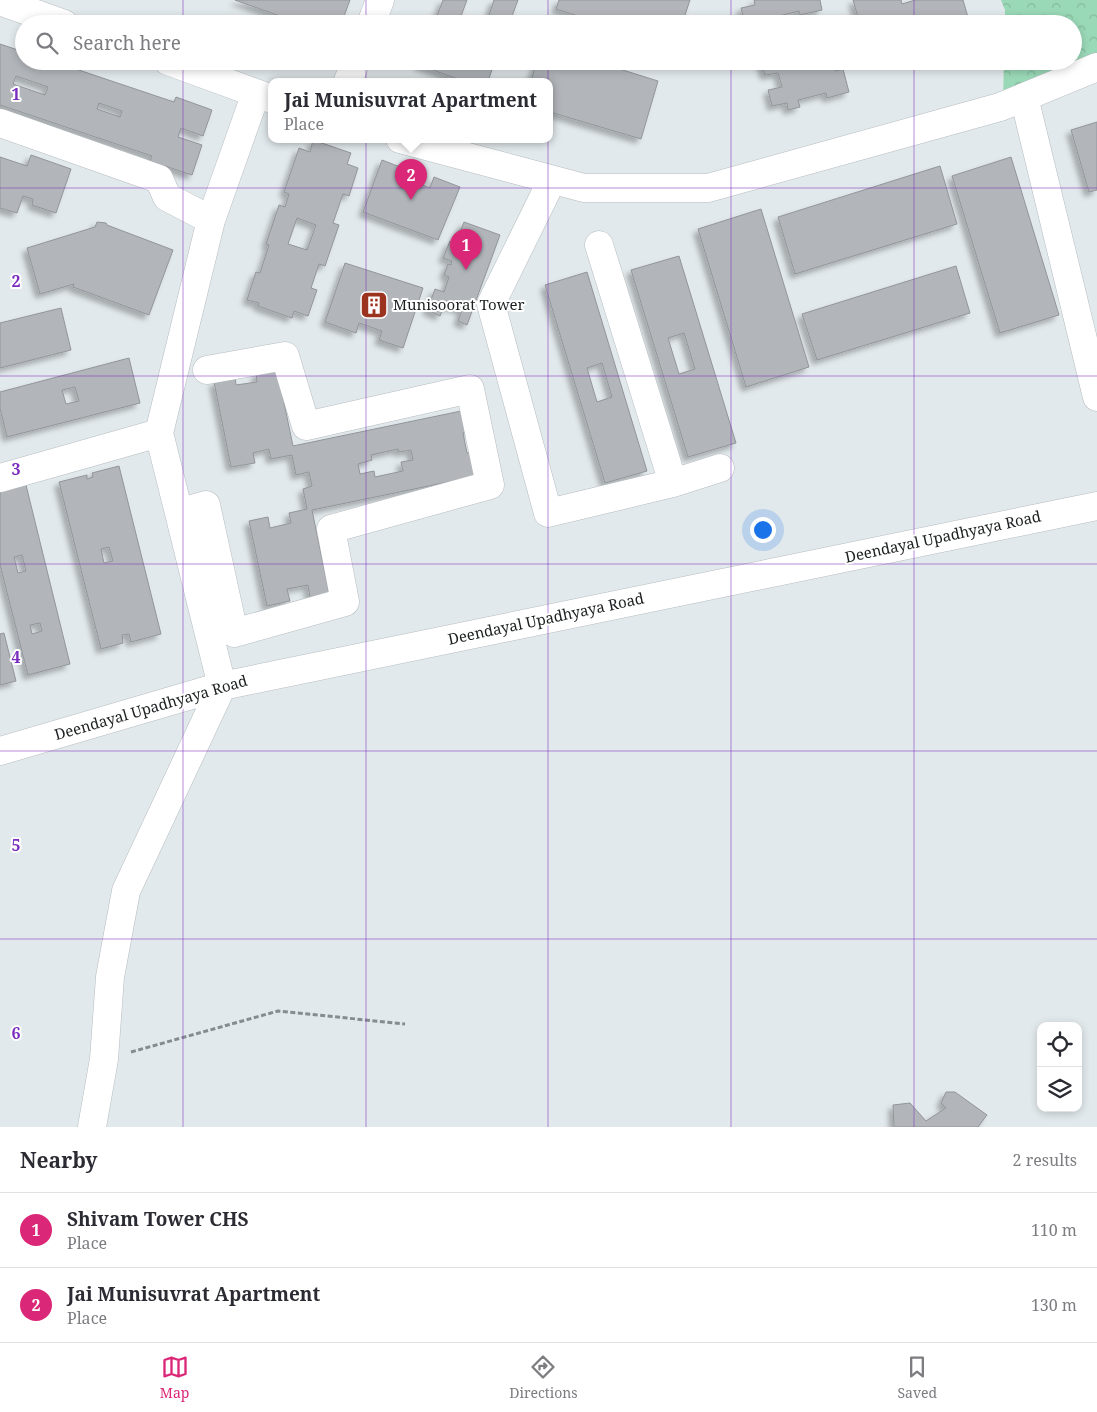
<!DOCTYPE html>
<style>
body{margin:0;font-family:"Noto Serif",serif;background:#f2f2f3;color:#2b2b33}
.controls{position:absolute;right:15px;bottom:15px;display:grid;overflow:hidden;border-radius:10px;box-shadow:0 2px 8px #0003}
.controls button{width:45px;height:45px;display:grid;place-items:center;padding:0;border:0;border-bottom:1px solid #e1e1e2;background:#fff;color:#2b2b33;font:25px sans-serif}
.you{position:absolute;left:762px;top:529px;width:18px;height:18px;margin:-12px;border:4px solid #fff;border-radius:50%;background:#1a73e8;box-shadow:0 0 0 8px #1a73e833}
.badge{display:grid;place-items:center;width:32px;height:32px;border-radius:50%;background:#db2777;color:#fff;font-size:16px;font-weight:700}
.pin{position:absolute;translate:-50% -41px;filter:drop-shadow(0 1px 2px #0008)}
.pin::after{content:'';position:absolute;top:26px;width:18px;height:15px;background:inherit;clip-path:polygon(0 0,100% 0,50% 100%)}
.popup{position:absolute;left:268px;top:78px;width:285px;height:65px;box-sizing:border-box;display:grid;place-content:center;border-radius:10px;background:#fff;filter:drop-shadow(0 1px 4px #0005);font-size:16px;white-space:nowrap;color:#7c7c81}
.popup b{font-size:19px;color:#2b2b33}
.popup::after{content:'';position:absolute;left:50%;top:100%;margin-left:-10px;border:10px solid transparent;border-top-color:#fff}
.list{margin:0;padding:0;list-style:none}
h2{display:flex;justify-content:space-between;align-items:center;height:65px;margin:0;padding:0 20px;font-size:21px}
h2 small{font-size:16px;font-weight:400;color:#7c7c81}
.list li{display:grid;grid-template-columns:32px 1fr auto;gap:15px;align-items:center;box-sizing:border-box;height:75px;padding:0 20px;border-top:1px solid #e1e1e2}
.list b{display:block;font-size:19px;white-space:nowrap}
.list p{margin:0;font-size:16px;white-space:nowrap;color:#7c7c81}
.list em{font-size:16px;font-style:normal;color:#7c7c81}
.icon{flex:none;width:28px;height:28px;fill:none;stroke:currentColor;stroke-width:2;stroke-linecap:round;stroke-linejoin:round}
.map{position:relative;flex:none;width:1097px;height:1127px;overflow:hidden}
.search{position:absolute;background:#fff;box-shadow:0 2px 8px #0003;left:15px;right:15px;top:15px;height:55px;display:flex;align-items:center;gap:12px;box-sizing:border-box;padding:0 18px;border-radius:28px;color:#7c7c81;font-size:19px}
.sheet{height:215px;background:#fff}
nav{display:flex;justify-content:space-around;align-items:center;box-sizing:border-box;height:70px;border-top:1px solid #e1e1e2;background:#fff;font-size:14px;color:#7c7c81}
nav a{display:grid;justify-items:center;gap:2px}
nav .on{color:#db2777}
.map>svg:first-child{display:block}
.park{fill:url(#park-crowns)}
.building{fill:#b2b6bb;stroke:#92959a;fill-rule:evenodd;filter:url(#shadow)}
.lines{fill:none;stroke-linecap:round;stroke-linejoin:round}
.minor-casing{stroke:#b6bcbf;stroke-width:29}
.path{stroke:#868b8d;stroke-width:3;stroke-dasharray:5 2.5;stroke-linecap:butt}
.minor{stroke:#fff;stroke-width:28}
.grid{fill:none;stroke:#7b2cbf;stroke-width:1;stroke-opacity:0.55}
.labels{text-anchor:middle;stroke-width:4;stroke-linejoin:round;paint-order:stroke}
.poi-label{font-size:15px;fill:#1d2021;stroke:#fff;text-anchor:start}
.street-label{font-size:15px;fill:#1d2021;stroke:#fff}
.grid-label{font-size:16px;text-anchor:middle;font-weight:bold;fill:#7b2cbf;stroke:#fff;stroke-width:4;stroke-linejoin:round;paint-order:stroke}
</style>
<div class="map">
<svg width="1097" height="1127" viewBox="0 0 1097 1127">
<defs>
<pattern id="park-crowns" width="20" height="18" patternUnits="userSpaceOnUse" patternTransform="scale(1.25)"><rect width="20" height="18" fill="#9ad9b7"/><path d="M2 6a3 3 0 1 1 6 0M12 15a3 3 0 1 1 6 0" fill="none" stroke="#84ba9d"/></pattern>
<filter id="shadow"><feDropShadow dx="-4.5" dy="4.5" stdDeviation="2.5" flood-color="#0004"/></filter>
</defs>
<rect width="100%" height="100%" fill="#e2e9ec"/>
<path class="park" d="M1001 0H1097V59L1003 99 1004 61H1073V24H1005V10Z"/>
<path class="building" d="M235 0H350L341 24H302Z
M443 0H467L458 24H434Z
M494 0H518L509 24H486Z
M559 0H690L682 24H602L556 9Z
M754 0H820L822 10 800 15 799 11 771 18 773 24H761L760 21 745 24 741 8 755 5Z
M853 0H901L902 4 915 0H963L970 24H860Z
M0 44 24 52V61H52L174 102 176 97 212 110 203 136 181 128 178 137 202 145 192 175 150 161 152 156 0 105ZM16 76 48 87 45 95 13 84ZM99 103 122 111 120 117 97 109Z
M420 61H495L488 81H463L419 65Z
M537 61H594L658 81 641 139 550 112V81H531Z
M761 61H832L835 71 843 69 849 92 827 98 826 93 798 100 800 107 788 110 787 103 772 106 768 90 782 87 778 73 765 75Z
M1097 122V190L1089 192 1071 130Z
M313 140 351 153 347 164 358 168 349 196 343 194 333 223 339 225 325 266 319 264 311 288 317 290 308 316 294 311 292 318 258 306 259 303 247 300 256 272 260 273 269 245 266 244 279 205 285 207 289 194 284 192 299 148 310 152ZM297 218 316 225 307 250 288 244Z
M31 155 71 169 56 213 32 205 33 199 23 196 17 213 0 208V157L27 166Z
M1011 157 1059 315 1000 333 952 176Z
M382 160 408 170 405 178 430 188 434 177 460 187 438 240 363 212Z
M940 166 957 224 795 274 778 217Z
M761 209 809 367 746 387 698 229Z
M97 222 106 223 107 225 173 250 149 315 73 287 74 284 40 294 27 248 95 227Z
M464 222 500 235 467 325 458 321 462 310 447 305 446 309 443 308 440 316 427 310 435 289 444 292 449 277 444 275 448 264 451 265 452 261 443 258 450 241 456 243Z
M679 256 736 443 688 457 631 270ZM684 333 695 369 679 374 668 338Z
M345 263 423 288 403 348 379 340 382 331 359 323 356 333 325 322Z
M956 266 970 313 817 360 802 314Z
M587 272 647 471 605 483 545 285ZM602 363 612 397 597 402 587 368Z
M61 308 71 350 0 368V323Z
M129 358 140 403 7 437 0 408V392ZM75 387 79 401 66 404 62 390Z
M277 369 293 446 466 410 470 432 463 433 467 453 477 451 482 475 312 510 329 593 310 597 308 585 287 589 290 601 267 606 249 521 268 517 270 528 291 523 289 513 307 509 303 489 312 486 309 472 296 475 292 455 271 459 269 449 253 453 255 463 231 467 214 382 235 377 236 385 257 382 256 373ZM398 449 399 452 411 450 413 460 401 462 403 471 375 477 374 471 360 474 358 464 372 460 371 455Z
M119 466 161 634 131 642 129 634 122 635 123 643 101 649 59 482 87 475V479L93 477 92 473ZM109 547 113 561 104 563 101 549Z
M26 485 70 664 28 675 0 565V492ZM22 555 26 571 18 573 14 557ZM40 623 42 631 32 634 30 625Z
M4 633 16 681 0 685V634Z
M946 1092H955L987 1115 978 1127H894L893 1105 910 1103 926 1121 946 1108 941 1103Z"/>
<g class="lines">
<g class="minor-casing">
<path id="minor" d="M0 1 64 24
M371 24 380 0
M168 61 272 99
M348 81 356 61
M1024 97 1097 397
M0 123 159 179 167 197 211 220
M400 139 584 188H708L1000 107 1097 67
M552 180 491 304 548 513 673 483 720 468
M599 245 673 483
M0 478 159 433
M179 513 206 505 234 633 345 602 331 529 490 485 470 389 306 426 285 356 207 370
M0 751 222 686 1097 506
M92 1127 104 1059 110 977 126 891 222 686 159 433 211 220 256 93"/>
</g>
<path class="path" d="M131 1052 278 1011 405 1024"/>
<use href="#minor" class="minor"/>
</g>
<path class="grid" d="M183 0V24M366 0V24M548 0V24M731 0V24M914 0V24M183 61V1127M366 61V1127M548 61V1127M731 61V1127M914 61V1127M0 188H1097M0 376H1097M0 564H1097M0 751H1097M0 939H1097"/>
<defs>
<g id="building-square" transform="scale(1.4375)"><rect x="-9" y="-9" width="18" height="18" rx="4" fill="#9c331e" stroke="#fff"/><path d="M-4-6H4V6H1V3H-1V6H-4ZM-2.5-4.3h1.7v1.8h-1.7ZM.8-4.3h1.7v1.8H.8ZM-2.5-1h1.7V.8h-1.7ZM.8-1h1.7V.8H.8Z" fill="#fff"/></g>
</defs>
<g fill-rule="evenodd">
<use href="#building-square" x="374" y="305"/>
</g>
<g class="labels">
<g class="poi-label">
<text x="393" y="310">Munisoorat Tower</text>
</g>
<g class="street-label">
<text transform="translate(943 537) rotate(-12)" y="5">Deendayal Upadhyaya Road</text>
<text transform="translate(546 619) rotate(-12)" y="5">Deendayal Upadhyaya Road</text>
<text transform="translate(151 708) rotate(-16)" y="5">Deendayal Upadhyaya Road</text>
</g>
</g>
<g class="grid-label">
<text x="16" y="100">1</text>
<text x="16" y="287">2</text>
<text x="16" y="475">3</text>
<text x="16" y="663">4</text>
<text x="16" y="851">5</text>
<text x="16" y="1039">6</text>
</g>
</svg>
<div class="controls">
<button><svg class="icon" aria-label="locate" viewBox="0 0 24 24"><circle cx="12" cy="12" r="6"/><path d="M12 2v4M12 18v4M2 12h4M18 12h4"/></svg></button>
<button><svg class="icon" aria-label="layers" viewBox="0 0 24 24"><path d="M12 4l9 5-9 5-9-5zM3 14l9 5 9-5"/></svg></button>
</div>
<div class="you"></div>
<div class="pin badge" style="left:466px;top:270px">1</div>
<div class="pin badge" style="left:411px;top:200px">2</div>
<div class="popup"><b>Jai Munisuvrat Apartment</b>Place</div>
<div class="search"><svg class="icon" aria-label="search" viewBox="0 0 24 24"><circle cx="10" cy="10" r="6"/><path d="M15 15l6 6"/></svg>Search here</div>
</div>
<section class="sheet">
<h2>Nearby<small>2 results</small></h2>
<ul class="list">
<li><span class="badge">1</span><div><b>Shivam Tower CHS</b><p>Place</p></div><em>110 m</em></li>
<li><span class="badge">2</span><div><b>Jai Munisuvrat Apartment</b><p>Place</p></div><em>130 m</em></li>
</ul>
</section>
<nav>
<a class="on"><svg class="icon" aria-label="map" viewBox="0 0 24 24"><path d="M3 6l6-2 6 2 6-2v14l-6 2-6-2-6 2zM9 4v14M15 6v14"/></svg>Map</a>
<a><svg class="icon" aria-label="directions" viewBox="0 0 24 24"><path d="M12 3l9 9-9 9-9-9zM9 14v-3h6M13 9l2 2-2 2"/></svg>Directions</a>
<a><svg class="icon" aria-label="saved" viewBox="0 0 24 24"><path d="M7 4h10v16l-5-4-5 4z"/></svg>Saved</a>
</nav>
